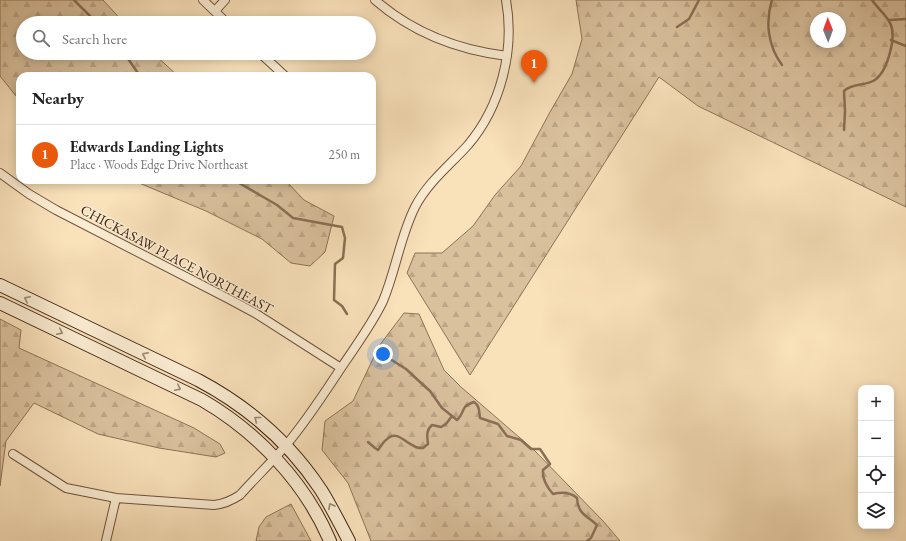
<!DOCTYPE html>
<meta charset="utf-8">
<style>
body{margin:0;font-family:"EB Garamond",serif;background:#f6f6f6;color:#222}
.controls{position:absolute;right:12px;bottom:12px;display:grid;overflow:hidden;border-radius:8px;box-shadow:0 2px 10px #0003}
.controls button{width:36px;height:36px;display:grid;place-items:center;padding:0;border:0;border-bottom:1px solid #e0e0e0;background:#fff;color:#222;font:20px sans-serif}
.compass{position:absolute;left:810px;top:12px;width:36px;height:36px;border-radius:50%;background:#fff;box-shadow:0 2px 10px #0003;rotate:359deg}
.you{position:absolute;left:383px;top:354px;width:14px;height:14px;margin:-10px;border:3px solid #fff;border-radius:50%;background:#1a73e8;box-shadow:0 0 0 6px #1a73e833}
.badge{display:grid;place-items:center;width:26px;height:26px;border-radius:50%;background:#ea580c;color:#fff;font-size:13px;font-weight:700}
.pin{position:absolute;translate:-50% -33px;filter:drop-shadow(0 1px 2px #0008)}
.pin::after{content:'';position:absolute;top:21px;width:14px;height:12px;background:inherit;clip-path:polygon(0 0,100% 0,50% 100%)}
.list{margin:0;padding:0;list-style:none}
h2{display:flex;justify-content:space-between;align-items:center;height:52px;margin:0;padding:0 16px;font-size:17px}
h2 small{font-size:13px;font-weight:400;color:#767676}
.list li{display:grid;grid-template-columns:26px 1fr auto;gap:12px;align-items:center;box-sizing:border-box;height:60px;padding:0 16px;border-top:1px solid #e0e0e0}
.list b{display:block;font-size:15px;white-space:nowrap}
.list p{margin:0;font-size:13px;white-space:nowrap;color:#767676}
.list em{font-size:13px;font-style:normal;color:#767676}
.icon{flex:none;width:22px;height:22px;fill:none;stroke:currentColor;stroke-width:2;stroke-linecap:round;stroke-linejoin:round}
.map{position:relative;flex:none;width:906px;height:541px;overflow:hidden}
.search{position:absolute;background:#fff;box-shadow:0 2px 10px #0003;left:16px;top:16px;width:360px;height:44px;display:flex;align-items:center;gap:10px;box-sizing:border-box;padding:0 14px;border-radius:22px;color:#767676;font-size:15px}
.panel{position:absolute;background:#fff;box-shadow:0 2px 10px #0003;left:16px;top:72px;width:360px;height:112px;border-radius:12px}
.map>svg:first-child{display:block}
.forest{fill:url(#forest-firs);stroke:#8e7358;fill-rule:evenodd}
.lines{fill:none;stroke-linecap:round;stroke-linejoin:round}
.stream{stroke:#8b6f55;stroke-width:2.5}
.street-casing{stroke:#70543d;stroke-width:10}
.secondary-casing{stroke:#422513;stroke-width:14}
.street{stroke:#fbecd2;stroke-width:8}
.secondary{stroke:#fbecd2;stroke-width:12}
.oneway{stroke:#9e8872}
.labels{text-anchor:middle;stroke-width:3;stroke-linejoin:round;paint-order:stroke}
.street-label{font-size:14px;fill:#422513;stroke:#fbecd2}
</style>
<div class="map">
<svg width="906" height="541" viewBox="0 0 906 541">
<defs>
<pattern id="forest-firs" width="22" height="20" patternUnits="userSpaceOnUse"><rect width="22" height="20" fill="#dac19e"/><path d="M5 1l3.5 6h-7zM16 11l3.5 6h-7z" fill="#bca687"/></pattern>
</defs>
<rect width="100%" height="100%" fill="#f9e1ba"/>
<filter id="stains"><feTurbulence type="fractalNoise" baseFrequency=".005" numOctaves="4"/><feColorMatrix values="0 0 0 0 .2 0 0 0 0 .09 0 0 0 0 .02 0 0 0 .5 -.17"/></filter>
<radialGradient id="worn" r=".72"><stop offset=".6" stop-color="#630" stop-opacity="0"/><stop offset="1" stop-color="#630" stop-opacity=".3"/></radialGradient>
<path class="forest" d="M0 0H103L124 23H23V53H153L178 76H20V101L0 76Z
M576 0H906V207L698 106 659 77 470 375 407 273 415 253H442L473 226 495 195 521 166 550 112 572 74 582 39ZM816 18H840V42H816Z
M132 180H285L304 200 334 216 325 252 310 266 291 263 262 239 206 211Z
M404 313 419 314 444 370 461 387 534 450 604 522 620 541H371L348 483 322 450 325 421 353 401 379 346Z
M0 319 21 330 19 348 194 428 220 444 225 453 216 457 159 448 98 434 34 403 6 441 0 486Z
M291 504 311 541H256L259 527 266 517Z"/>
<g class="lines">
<path class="stream" d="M74 0 97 23
M772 0C765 22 768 46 782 65
M889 20 906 19
M677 27 689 19 699 0
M891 40 906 46
M124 53 140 76
M844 130 845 111 844 91C852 83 864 86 873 81 887 74 896 39 891 25 887 15 878 9 872 0
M234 180 277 205 293 218 342 227 345 238 343 258 335 264 334 300 342 306 347 314
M390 359 406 369 420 382 430 391 442 408 457 420C466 412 459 407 474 402 480 406 479 412 480 418L498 424 507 436 521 440 531 449H540L550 464 543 470C542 479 547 487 553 494 561 492 570 492 577 498 578 514 586 515 597 525L591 538 587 541
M368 442 375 448 378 450C381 446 383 442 386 440 396 429 404 442 414 446 416 448 420 448 423 448L428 444C427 436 426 430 432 425L441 427 446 424 452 416"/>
<g class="street-casing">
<path id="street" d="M203 0 227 23
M375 0C413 33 458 50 507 56
M215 11 225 0
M260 53 285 76
M0 173 29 194 56 210 227 298 255 313 341 368
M13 454 66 488 116 498 214 505C224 504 231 501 240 495 255 478 272 462 287 444 308 419 325 392 343 365 357 344 372 324 383 301 396 270 400 237 415 207 428 182 450 165 468 145 501 106 515 50 506 0
M106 541 116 498"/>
</g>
<g class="secondary-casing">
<path id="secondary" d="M0 285 198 380C247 406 290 443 321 490 331 506 340 524 349 541
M0 303 202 400C257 432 305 482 330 541"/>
</g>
<use href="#street" class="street"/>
<use href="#secondary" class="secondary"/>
</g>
<defs><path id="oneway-chevron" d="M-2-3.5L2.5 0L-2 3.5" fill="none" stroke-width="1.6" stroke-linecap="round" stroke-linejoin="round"/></defs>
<g class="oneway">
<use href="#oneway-chevron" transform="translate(27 299) rotate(-154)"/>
<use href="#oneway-chevron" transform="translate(60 332) rotate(26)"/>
<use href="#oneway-chevron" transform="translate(145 355) rotate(-154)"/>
<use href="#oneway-chevron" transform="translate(178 388) rotate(26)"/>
<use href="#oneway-chevron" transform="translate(257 419) rotate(-141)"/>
<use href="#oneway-chevron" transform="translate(331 506) rotate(-119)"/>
</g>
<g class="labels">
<g class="street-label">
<text transform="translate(177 259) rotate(28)" y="5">CHICKASAW PLACE NORTHEAST</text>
</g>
</g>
<rect width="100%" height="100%" filter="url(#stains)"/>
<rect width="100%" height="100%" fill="url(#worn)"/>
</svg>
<div class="controls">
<button>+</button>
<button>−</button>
<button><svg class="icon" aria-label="locate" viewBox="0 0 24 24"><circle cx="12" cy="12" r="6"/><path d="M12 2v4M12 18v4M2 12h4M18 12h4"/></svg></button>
<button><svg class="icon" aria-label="layers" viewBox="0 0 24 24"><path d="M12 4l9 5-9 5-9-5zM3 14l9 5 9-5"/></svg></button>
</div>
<svg class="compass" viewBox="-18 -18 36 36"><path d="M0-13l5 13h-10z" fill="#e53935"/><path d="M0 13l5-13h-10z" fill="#767676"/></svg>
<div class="you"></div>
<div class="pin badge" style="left:534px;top:83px">1</div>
<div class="search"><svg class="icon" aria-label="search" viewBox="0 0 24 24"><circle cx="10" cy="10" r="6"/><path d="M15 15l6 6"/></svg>Search here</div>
<section class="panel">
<h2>Nearby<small></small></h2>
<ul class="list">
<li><span class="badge">1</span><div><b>Edwards Landing Lights</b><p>Place · Woods Edge Drive Northeast</p></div><em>250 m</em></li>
</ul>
</section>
</div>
